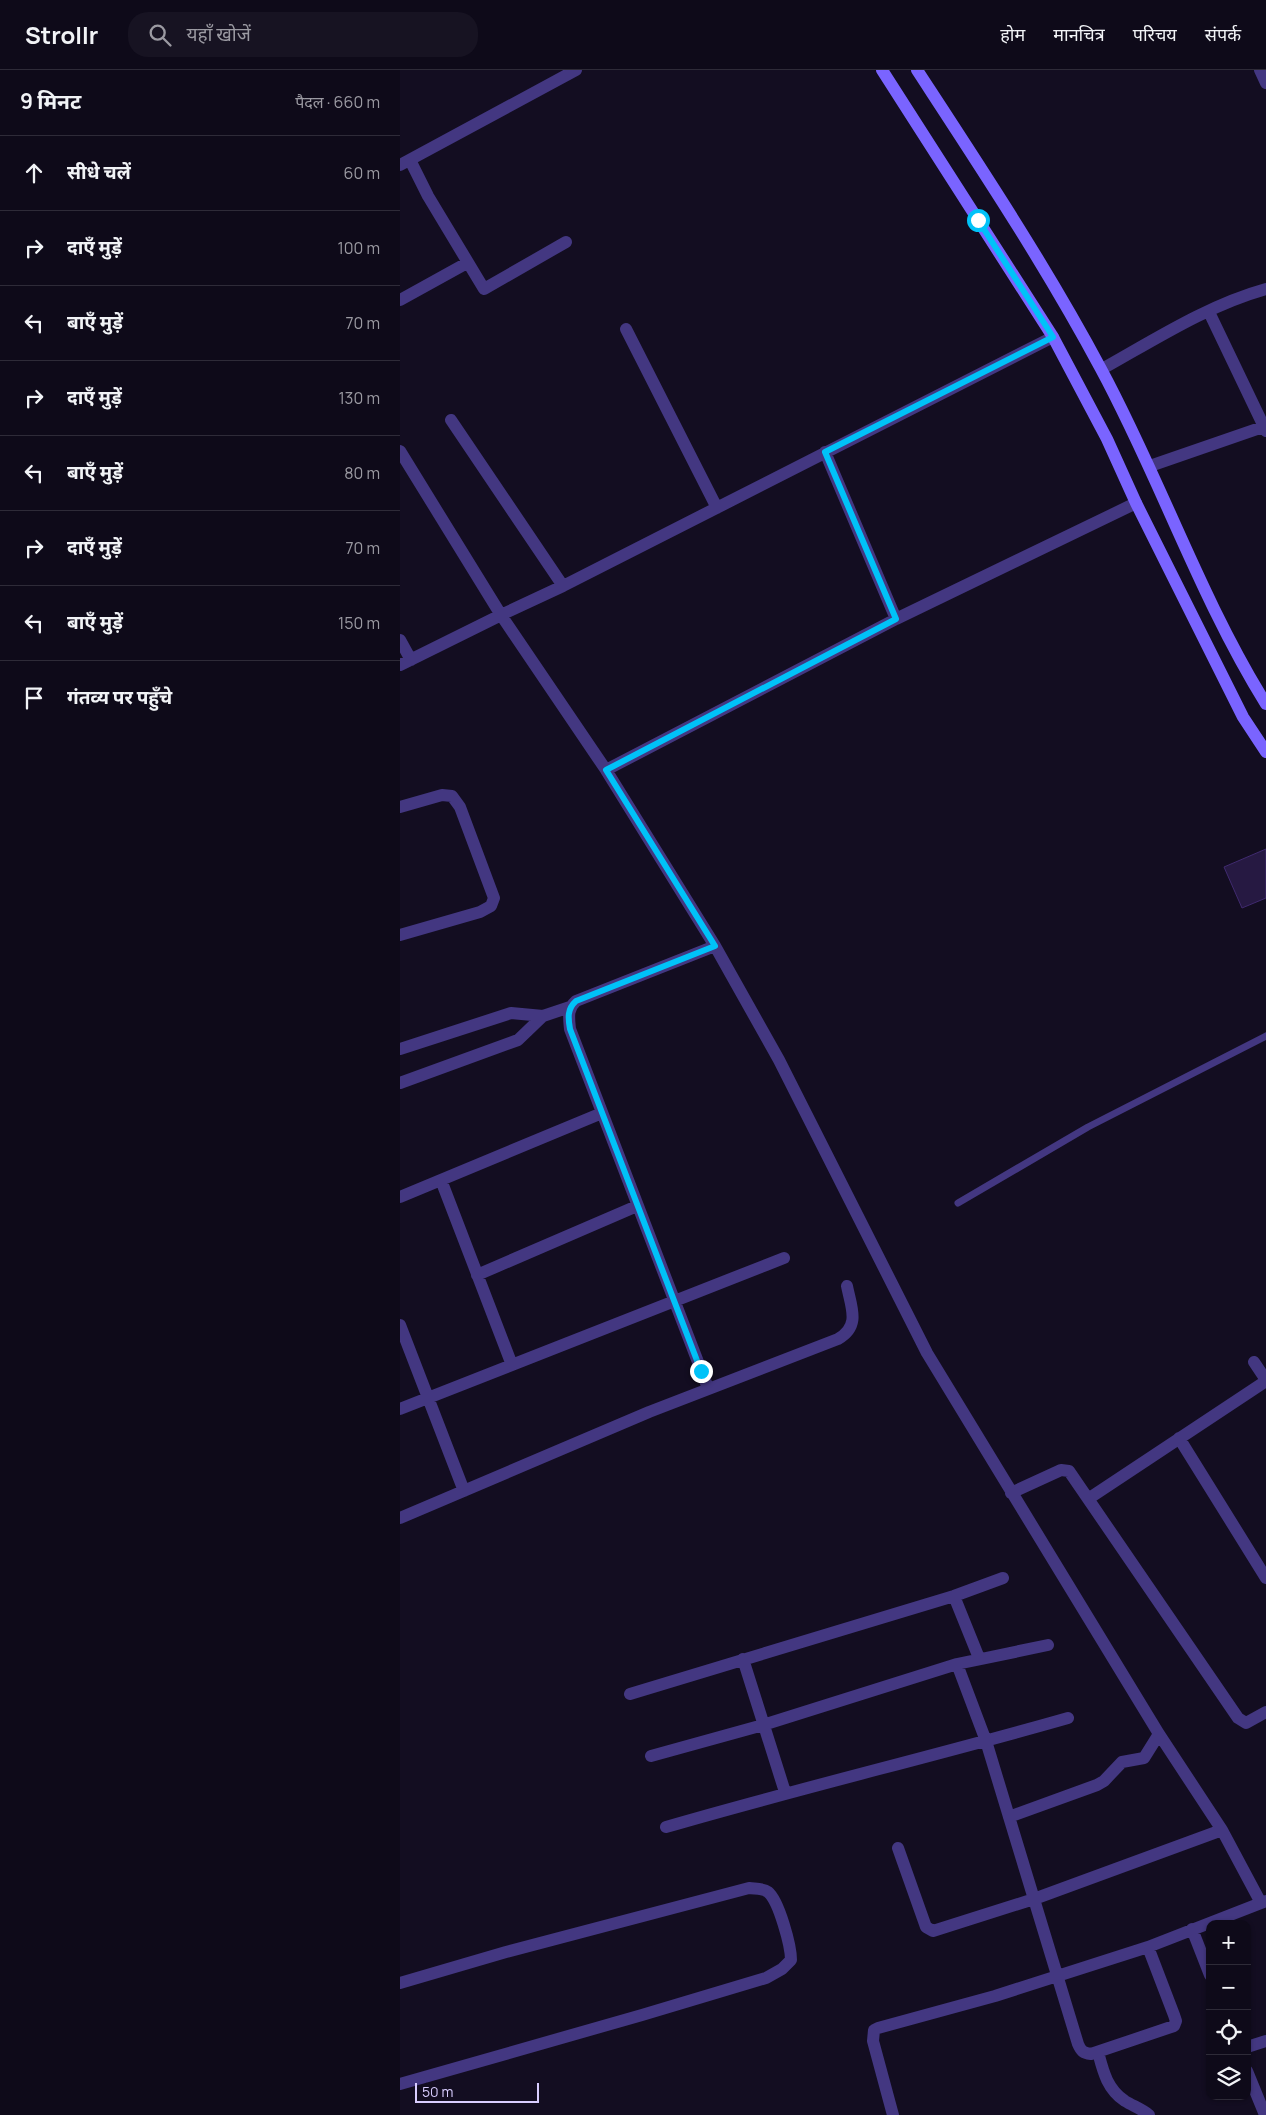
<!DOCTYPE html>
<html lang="hi">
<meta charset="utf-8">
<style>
body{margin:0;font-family:Manrope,"Noto Sans Devanagari",sans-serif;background:#171322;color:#f1f3f6}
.controls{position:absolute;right:15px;bottom:15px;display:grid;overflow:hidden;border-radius:10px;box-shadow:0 1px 4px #0004}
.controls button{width:45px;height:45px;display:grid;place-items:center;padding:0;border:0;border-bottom:1px solid #2e2b38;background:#0e0a19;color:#f1f3f6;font:25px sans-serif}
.scale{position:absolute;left:15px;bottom:12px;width:124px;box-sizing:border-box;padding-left:5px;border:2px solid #d9cdff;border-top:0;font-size:14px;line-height:18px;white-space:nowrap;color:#d9cdff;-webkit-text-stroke:4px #130d21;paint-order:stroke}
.stop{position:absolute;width:15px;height:15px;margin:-11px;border:4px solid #00c2f8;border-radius:50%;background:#fff}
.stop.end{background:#00c2f8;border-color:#fff;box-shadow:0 1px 5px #0008}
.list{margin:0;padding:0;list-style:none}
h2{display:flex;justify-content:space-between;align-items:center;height:65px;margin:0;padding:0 20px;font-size:21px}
h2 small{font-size:16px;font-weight:400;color:#9b9aa2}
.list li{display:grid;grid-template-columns:32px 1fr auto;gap:15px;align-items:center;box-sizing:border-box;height:75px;padding:0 20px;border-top:1px solid #2e2b38}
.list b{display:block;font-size:19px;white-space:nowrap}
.list em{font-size:16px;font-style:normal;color:#9b9aa2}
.icon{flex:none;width:28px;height:28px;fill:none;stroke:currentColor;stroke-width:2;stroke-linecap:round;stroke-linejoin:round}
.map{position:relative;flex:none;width:866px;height:2045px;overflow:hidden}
header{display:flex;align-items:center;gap:30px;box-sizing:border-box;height:70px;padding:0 25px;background:#0e0a19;border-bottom:1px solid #2e2b38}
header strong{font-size:24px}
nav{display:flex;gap:28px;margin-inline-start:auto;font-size:18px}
.search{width:350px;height:45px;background:#171322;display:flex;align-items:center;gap:12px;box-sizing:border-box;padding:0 18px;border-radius:20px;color:#9b9aa2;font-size:19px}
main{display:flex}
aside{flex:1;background:#0e0a19}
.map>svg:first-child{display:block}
.building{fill:#261942;stroke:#402a6f}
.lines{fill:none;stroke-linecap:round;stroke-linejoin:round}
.service{stroke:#433781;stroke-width:7}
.minor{stroke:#433781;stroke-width:12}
.secondary{stroke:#7a64ff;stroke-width:12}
.route{stroke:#00c2f8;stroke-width:6}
</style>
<header>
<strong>Strollr</strong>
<div class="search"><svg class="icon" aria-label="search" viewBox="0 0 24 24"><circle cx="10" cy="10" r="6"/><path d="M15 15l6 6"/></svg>यहाँ खोजें</div>
<nav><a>होम</a><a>मानचित्र</a><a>परिचय</a><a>संपर्क</a></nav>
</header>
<main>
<aside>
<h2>9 मिनट<small>पैदल · 660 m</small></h2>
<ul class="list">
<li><svg class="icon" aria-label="ahead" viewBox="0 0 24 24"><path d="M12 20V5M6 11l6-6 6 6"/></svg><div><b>सीधे चलें</b></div><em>60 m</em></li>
<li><svg class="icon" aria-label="right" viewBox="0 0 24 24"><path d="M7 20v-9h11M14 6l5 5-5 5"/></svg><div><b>दाएँ मुड़ें</b></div><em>100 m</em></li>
<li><svg class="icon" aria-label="left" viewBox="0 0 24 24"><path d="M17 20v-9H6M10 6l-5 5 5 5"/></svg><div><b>बाएँ मुड़ें</b></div><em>70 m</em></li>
<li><svg class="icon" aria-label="right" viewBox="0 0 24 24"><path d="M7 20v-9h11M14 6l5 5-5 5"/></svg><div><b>दाएँ मुड़ें</b></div><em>130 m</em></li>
<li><svg class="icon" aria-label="left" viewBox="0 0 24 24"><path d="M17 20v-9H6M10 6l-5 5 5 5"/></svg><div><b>बाएँ मुड़ें</b></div><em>80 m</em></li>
<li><svg class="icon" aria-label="right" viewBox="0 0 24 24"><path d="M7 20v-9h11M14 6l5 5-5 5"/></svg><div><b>दाएँ मुड़ें</b></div><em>70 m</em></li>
<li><svg class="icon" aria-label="left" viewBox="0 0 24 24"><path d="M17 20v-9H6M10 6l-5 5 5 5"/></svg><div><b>बाएँ मुड़ें</b></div><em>150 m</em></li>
<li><svg class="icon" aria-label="arrive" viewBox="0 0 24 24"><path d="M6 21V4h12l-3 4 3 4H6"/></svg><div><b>गंतव्य पर पहुँचे</b></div></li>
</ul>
</aside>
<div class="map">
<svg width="866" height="2045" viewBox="0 0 866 2045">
<rect width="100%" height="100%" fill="#130d21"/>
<path class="building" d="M866 779V828L842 838 824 797Z"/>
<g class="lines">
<path class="service" d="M558 1133 688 1057 866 966"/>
<path class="minor" d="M860 0 866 13
M10 90 28 126 84 219 166 172
M0 95 176 0
M0 230 67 193
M809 242 866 361
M226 259 317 438
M702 299C754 270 808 235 866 219
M51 350 163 516
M0 381 101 545 206 700 315 876 379 990 527 1283 759 1664 822 1760 861 1833
M425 382 496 549
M750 396 866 356
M0 570 11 590
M0 595 101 545 163 516 653 267
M206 700 496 549 736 433
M0 737 42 725 52 726 60 737 94 828 91 836 80 842 0 865
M0 979 111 943 143 946
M0 1013 118 970 143 946 170 937
M41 1110 112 1295
M0 1127 202 1043
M77 1205 237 1136
M0 1255 64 1421
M854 1292 866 1310
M308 1318 170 959C169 948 167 939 176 931L315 876
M0 1339 384 1188
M779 1368 866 1508
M611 1423 661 1400 669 1401 838 1648 846 1653 866 1642
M688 1429 866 1311
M0 1448 249 1342 438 1269C461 1256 451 1237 447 1216
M554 1526 579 1588
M343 1589 385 1722
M557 1594 586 1671 678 1974C681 1981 683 1983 691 1984L774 1956 776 1951 774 1945 748 1877
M230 1624 554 1526 603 1508
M251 1686 363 1655 557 1594 648 1575
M609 1747 697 1715 704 1711 722 1692 744 1688 759 1664
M266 1757C400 1718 535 1686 668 1648
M498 1778 526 1857 533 1861 634 1829 822 1760
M792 1859 810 1905
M0 1913 106 1882 349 1818C355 1819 363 1818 368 1822 379 1831 391 1876 391 1890L382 1899 366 1908 242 1945 0 2014
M847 1977 866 1971
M698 1982C703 2001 707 2019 725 2031 733 2036 742 2039 749 2045
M847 2001 865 2045
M493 2045 473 1971 474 1960 478 1958 595 1926 748 1877 866 1831"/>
<path class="secondary" d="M482 0 653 267 707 369 736 433 843 647 866 682
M517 0C581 98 646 196 701 299 760 408 800 528 866 634"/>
</g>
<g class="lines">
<path class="route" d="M301 1301 170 959C168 948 167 939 176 931L315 876 206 700 496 549 425 382 653 267 578 150"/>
</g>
</svg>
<div class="controls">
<button>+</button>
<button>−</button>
<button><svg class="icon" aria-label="locate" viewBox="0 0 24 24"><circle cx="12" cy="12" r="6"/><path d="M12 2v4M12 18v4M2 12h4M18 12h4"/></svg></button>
<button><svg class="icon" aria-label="layers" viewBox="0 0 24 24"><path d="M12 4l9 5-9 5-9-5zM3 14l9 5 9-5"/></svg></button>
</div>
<div class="scale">50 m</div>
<div class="stop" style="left:578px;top:150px"></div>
<div class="stop end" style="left:301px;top:1301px"></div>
</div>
</main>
